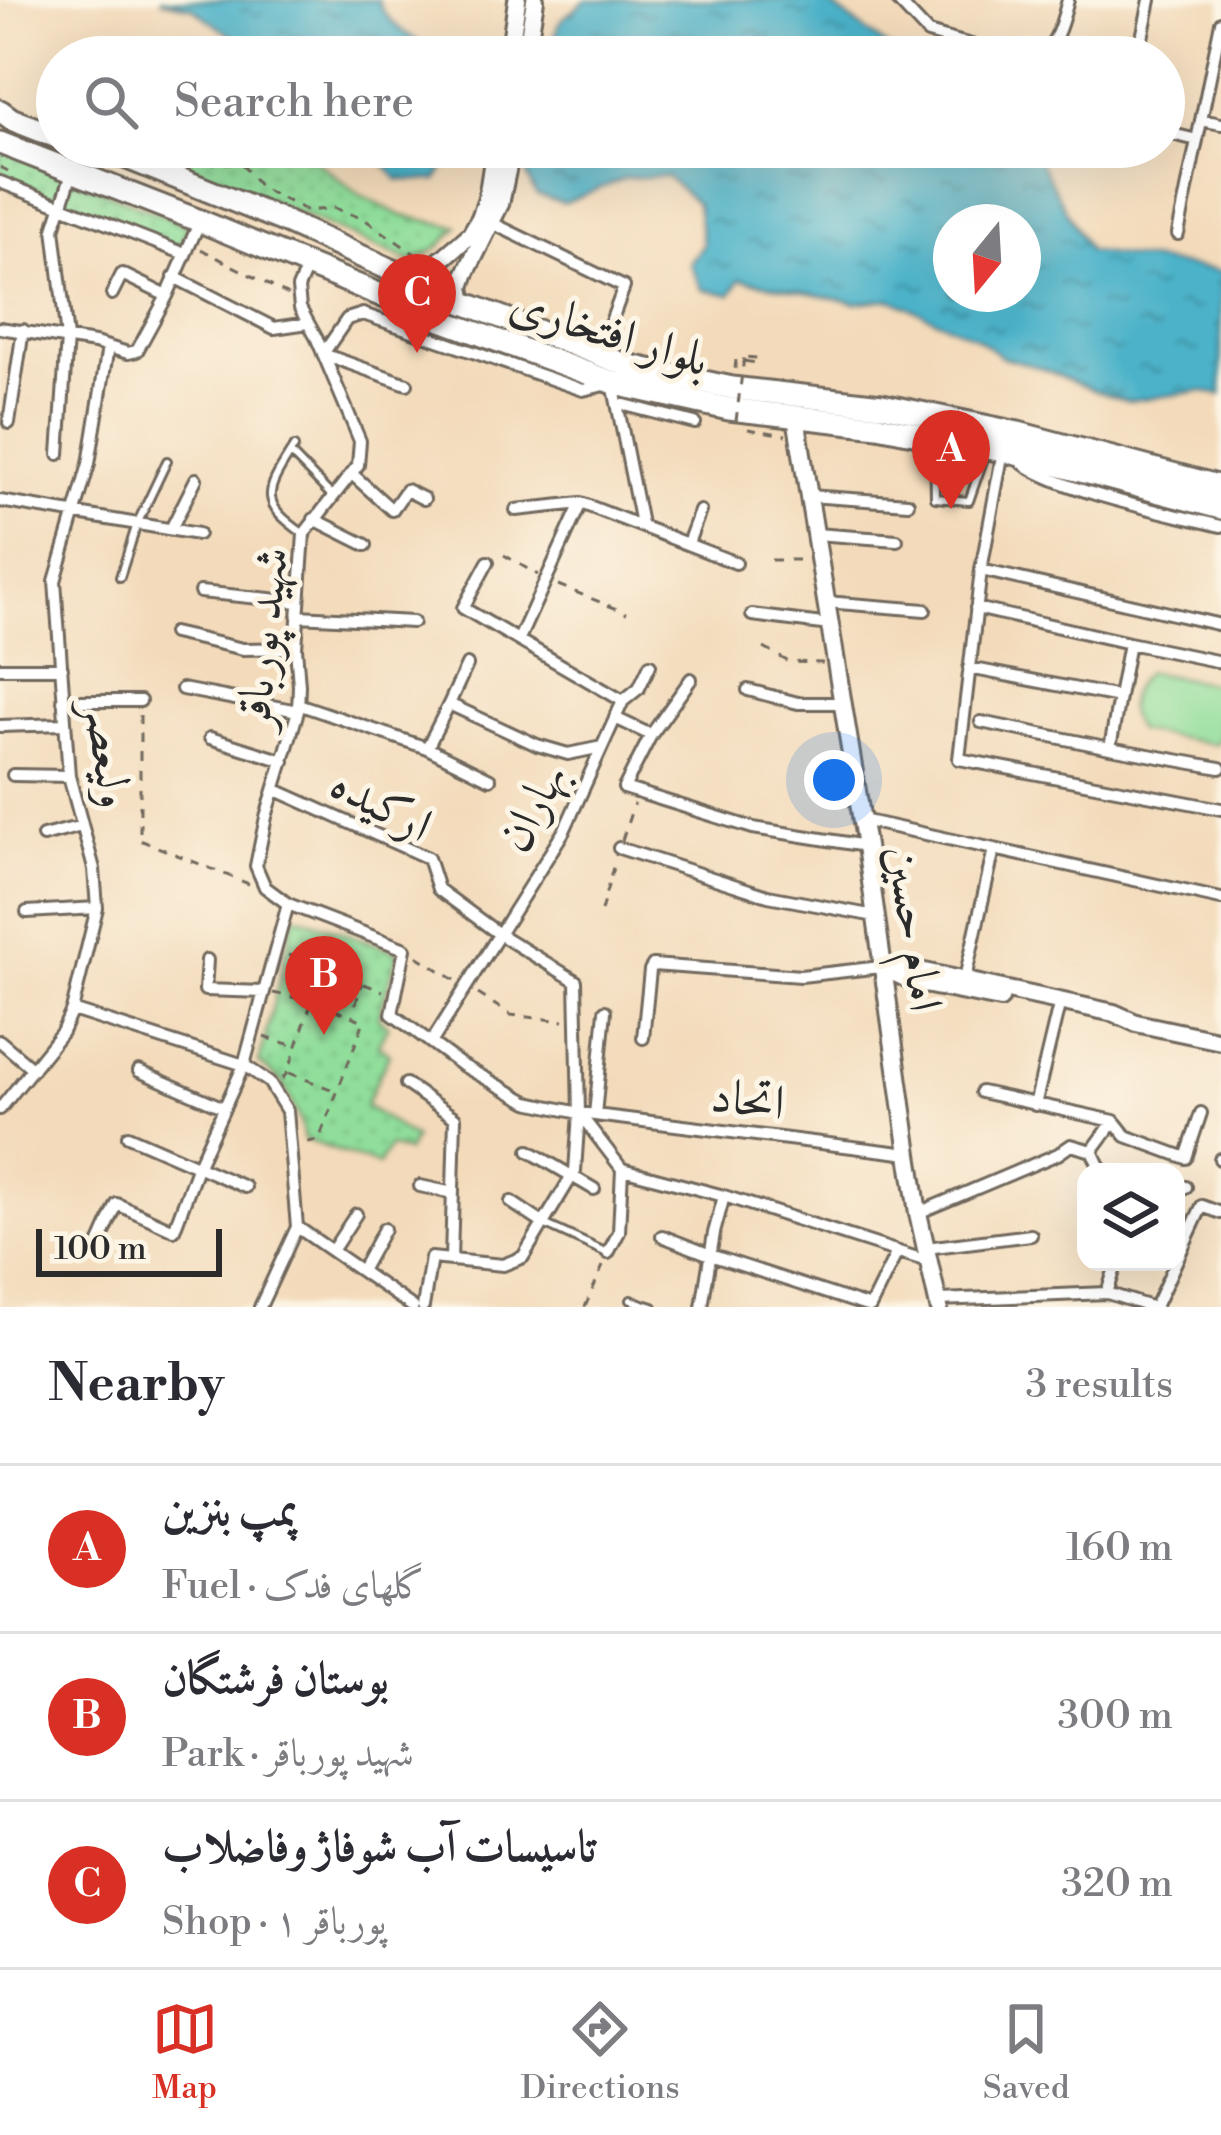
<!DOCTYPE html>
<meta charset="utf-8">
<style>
body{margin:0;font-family:"Libre Bodoni",Amiri,serif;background:#f2f2f3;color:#2b2b33}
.controls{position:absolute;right:36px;bottom:36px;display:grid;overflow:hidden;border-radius:24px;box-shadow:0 12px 48px #0002}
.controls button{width:108px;height:108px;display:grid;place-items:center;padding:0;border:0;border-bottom:3px solid #e1e1e2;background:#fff;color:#2b2b33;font:60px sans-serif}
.compass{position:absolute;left:933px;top:204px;width:108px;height:108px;border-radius:50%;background:#fff;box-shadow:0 12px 48px #0002;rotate:198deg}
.scale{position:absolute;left:36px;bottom:30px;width:186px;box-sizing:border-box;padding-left:12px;border:6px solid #2b2b2b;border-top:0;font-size:33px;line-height:42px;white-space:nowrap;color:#2b2b2b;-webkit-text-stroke:9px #fcf5e5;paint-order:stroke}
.you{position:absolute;left:834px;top:780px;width:42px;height:42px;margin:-30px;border:9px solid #fff;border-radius:50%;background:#1a73e8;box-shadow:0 0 0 18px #1a73e833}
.badge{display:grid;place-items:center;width:78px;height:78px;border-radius:50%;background:#d93025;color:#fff;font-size:39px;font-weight:700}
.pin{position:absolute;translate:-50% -99px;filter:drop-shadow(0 3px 6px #0008)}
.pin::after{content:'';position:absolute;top:63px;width:42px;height:36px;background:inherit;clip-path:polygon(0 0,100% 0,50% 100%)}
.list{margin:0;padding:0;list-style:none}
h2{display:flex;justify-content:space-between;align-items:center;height:156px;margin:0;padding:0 48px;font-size:51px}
h2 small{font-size:39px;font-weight:400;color:#7c7c81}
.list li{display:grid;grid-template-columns:78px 1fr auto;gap:36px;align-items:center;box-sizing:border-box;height:168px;padding:0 48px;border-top:3px solid #e1e1e2}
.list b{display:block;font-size:45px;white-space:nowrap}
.list p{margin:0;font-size:39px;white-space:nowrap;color:#7c7c81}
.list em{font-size:39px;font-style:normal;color:#7c7c81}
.icon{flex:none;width:66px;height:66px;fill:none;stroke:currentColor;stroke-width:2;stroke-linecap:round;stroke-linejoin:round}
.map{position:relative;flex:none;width:1221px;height:1307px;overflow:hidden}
.search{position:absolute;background:#fff;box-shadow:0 12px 48px #0002;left:36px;right:36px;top:36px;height:132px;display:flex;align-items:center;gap:30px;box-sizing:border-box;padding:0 42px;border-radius:66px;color:#7c7c81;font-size:45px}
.sheet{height:660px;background:#fff}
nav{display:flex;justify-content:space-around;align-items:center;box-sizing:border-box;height:168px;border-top:3px solid #e1e1e2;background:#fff;font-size:33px;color:#7c7c81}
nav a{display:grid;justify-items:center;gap:6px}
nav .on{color:#d93025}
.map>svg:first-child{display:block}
.green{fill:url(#green-dots);stroke:#5e8463;stroke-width:3}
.pitch{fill:#91de9b;stroke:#5e8463;stroke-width:3}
.water{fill:url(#water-ripples);stroke:#3b6e7a;stroke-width:3;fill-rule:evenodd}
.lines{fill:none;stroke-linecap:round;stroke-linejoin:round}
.lane-casing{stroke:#71685d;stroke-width:12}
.street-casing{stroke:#71685d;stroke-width:16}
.secondary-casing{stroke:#71685d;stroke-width:22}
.highway-casing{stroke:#71685d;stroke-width:27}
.path{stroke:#71685d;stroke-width:3;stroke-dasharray:9 9;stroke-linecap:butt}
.lane{stroke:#fff;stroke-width:6}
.street{stroke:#fff;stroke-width:10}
.secondary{stroke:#fff;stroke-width:16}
.highway{stroke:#fff;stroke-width:21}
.path-bridge{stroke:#71685d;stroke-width:3;stroke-dasharray:9 9;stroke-linecap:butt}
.labels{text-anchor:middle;stroke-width:10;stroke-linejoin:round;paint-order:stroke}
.street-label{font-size:48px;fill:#2b2b2b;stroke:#fcf5e5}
</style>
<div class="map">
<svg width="1221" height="1307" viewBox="0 0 1221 1307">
<defs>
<pattern id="green-dots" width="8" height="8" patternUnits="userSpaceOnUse" patternTransform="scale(3)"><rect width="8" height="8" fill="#91de9b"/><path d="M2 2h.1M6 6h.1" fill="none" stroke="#7dbf86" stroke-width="1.8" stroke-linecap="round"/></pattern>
<pattern id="water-ripples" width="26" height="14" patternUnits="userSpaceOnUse" patternTransform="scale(3)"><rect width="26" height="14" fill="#4bb2c9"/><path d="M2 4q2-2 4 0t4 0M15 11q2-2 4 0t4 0" fill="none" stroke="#3f91a3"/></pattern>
</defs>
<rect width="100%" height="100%" fill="#fcf5e5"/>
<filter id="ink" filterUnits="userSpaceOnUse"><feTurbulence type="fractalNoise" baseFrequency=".00833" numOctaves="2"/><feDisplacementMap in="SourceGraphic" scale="24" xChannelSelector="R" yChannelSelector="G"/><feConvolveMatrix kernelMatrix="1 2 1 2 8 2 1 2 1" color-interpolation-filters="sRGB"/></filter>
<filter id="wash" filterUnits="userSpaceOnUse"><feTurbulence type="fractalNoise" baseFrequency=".004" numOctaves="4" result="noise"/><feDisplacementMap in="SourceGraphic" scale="48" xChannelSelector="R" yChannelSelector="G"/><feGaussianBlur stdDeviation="2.7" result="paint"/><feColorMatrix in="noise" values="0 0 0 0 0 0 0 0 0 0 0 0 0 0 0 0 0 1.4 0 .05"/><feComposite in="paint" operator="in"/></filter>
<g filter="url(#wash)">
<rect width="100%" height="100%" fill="#f3daba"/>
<path class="green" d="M143 147H281L307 154 361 196 403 216 458 227 439 247 412 262Z
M0 148 188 226 180 248 0 181Z
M295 915 398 952 378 1018 388 1026 378 1044 389 1054 365 1105 414 1138 407 1152 389 1146 378 1165 304 1139 300 1120 283 1083 259 1063Z"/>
<path class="pitch" d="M1147 672 1221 685 1220 738 1214 744 1137 731C1123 709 1127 689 1147 672Z"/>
<path class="water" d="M160 0H378C386 26 425 47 450 57H261L191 7Z
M586 0H816L828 3 886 46 897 57H547L561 20Z
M387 147H455L437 180H398L382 162Z
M543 147H1032L1088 251 1221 271V395L1201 391 1128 401 1093 390 1041 368 1002 357 975 337 891 299 856 303 740 279 731 295 702 289 690 264 703 245 697 204 666 176 625 178 564 203 536 194 526 175ZM1023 222V294H951V222Z"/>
</g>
<g filter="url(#ink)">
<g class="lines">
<g class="lane-casing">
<path id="lane" d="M934 441 935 498 969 501 986 452
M294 447C266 492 257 501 304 534
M291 454 332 496
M120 577 137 524 167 461
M544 1224 607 1253
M631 1300 653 1307"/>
</g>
<g class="street-casing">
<path id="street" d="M897 0 928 33 1014 57
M1039 57C1058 43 1062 22 1068 0
M1138 57 1150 0
M1201 120 1221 124
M1164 132 1197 140
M0 182 185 254
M492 223 624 287 599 354
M1178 234 1221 22
M174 277 274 328 308 323
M112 294 122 274 167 296
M0 328 95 343 128 353 137 351 167 296 200 221
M407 384 323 354 347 319 363 314 583 390 613 383 641 524
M617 403 695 423
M9 423 23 330
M1003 451 981 570 959 759 1221 809
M59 454 67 338 54 229 72 173
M1019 460C1049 489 1176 515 1221 526
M352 474 392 510 406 490 424 499
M809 496 908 503
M0 501 198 534
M516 510 581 503 736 563
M314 519 366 545
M171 529 196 479
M815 534 897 540
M688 543 700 511
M488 562 463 608 623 701
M981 570 1221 625
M200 592 299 602
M826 602 925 610
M976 608 1129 643
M752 615 830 625
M298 616 413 622
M173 633 243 649 296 648
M519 639 581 503
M467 665 449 704 537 745 568 754 602 747
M0 668H62
M969 668 1119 697 1129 643 1221 662
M691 679 651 735 624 788 753 828 866 846
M182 689 298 711
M748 690 798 703H843
M63 701H140
M298 704 427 748 490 779
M615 718 651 735
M981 722 1110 748 1119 697
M0 726 65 724
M210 738 284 761
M427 748 449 704
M1110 748 1220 768
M13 775 69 776
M276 790 428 858 438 889 499 934 576 981 579 1113 575 1171 523 1257 503 1265 431 1258 423 1307
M862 820 1221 899
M43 836 82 826
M619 848 768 896 875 916
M288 904 405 949 392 1014 460 1064 528 1102 579 1113 909 1154
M27 912 97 908
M207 960 205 990 264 992
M964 983 994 849
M72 1010 244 1065 269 1082 287 1111 297 1227 413 1307
M643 1038 650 970 653 965 801 976 881 967
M0 1041 33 1069
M431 1043 564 831 623 701 639 688 650 665
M139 1071 224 1108
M406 1084 455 1118 451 1260
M981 1092 1114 1121 1126 1136 1186 1158 1201 1113
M1035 1105 1060 1001
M0 1109 62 1032 72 1010 97 908 94 869 69 776 55 581 89 464 108 347
M579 1113 622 1169 619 1232 608 1253
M595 1115 605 1011
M128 1136 245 1187
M529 1151 594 1189
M1092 1151 1114 1121
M1220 1159H1221
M622 1169 724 1196 930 1262
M420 1186 453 1193
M1176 1190 1186 1187
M511 1202 544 1224
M918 1213 1058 1154 1071 1145 1092 1151 1102 1172
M662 1236 713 1256 870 1307 897 1252
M98 1247 117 1204 174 1230 198 1165 244 1065 288 904 265 887 256 866 266 817 298 711 299 685 296 648 304 534 358 465 360 441 317 339 300 308 298 288 308 265
M926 1248 1031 1235
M332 1251 356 1214
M361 1271 384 1229
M1107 1293 1117 1262
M939 1300 1107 1293 1151 1307
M260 1307 297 1227
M702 1307 714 1233 724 1196
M1155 1307 1202 1206 1221 1213"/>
</g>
<g class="secondary-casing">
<path id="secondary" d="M509 57 517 0
M526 57 535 0
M399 274 435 265 471 234 480 218 487 199 495 147
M464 303 461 287 465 275 500 204 512 147
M796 417 866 846 909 1154 918 1213 939 1307
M881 967 915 970 1114 1013 1136 1023 1221 1041
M897 974 914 982 1000 999"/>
</g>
<g class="highway-casing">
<path id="highway" d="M0 111 11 119 57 137
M0 143 200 221 444 321 620 385 729 409 878 426 1013 453 1221 508
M100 147 279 219 464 303 626 365 732 388 882 405 1018 433 1221 487"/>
</g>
<path class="path" d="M38 113 57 102
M195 147C211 171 217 162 241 163L260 187 271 193 307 211 334 208 364 219 415 254
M0 167 14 174
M201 249 288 295
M735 369 736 360 757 363V358L744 357
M748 429 786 435
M504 555 538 575
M771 560H806
M558 585 627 613
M764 648 789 662 823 663
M140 715V840L249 884
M622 840 634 803
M601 911 615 860
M288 955 319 966
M417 956 455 980
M364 984 383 991
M273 993 310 1001
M478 994 511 1015 564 1021
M328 1007 333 993 322 967 330 949 345 954 362 984 356 1003 333 993
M264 1037 295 1046
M289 1073 336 1091
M282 1079 288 1072 312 1001 364 1021 319 1140 302 1143
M585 1307 603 1266"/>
<use href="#lane" class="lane"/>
<use href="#street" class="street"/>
<use href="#secondary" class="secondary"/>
<use href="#highway" class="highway"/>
<path class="path-bridge" d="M736 421 744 357"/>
</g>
</g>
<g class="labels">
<g class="street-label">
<text transform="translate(610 330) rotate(17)" y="17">بلوار افتخاری</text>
<text transform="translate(261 638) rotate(-84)" y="17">شهید پورباقر</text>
<text transform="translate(110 754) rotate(82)" y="17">ولیعصر</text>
<text transform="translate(382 803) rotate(28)" y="17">ارکیده</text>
<text transform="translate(531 806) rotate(-62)" y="17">بهاران</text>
<text transform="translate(916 928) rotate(82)" y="17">امام حسین</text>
<text transform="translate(748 1098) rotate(7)" y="17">اتحاد</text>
</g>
</g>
</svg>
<div class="controls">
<button><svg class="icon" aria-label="layers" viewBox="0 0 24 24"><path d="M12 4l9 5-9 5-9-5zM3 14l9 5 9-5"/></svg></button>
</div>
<svg class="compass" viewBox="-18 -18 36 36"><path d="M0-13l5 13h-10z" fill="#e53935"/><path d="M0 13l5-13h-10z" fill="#7c7c81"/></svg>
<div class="scale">100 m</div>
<div class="you"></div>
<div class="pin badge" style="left:951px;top:509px">A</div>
<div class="pin badge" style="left:324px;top:1035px">B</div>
<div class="pin badge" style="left:417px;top:353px">C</div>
<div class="search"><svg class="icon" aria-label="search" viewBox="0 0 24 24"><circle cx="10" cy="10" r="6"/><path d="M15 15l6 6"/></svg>Search here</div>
</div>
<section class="sheet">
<h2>Nearby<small>3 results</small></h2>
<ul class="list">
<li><span class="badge">A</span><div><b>پمپ بنزین</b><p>Fuel · گلهای فدک</p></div><em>160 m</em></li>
<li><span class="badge">B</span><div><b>بوستان فرشتگان</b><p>Park · شهید پورباقر</p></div><em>300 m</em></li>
<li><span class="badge">C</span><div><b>تاسیسات آب شوفاژ وفاضلاب</b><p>Shop · پورباقر ۱</p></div><em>320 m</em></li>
</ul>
</section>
<nav>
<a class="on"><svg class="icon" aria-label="map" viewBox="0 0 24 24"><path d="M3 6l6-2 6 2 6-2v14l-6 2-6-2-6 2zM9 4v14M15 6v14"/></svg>Map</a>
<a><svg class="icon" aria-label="directions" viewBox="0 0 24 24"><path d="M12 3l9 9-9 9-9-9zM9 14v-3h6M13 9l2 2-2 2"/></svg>Directions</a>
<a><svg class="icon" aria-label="saved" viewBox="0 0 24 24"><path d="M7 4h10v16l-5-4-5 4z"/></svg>Saved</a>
</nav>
